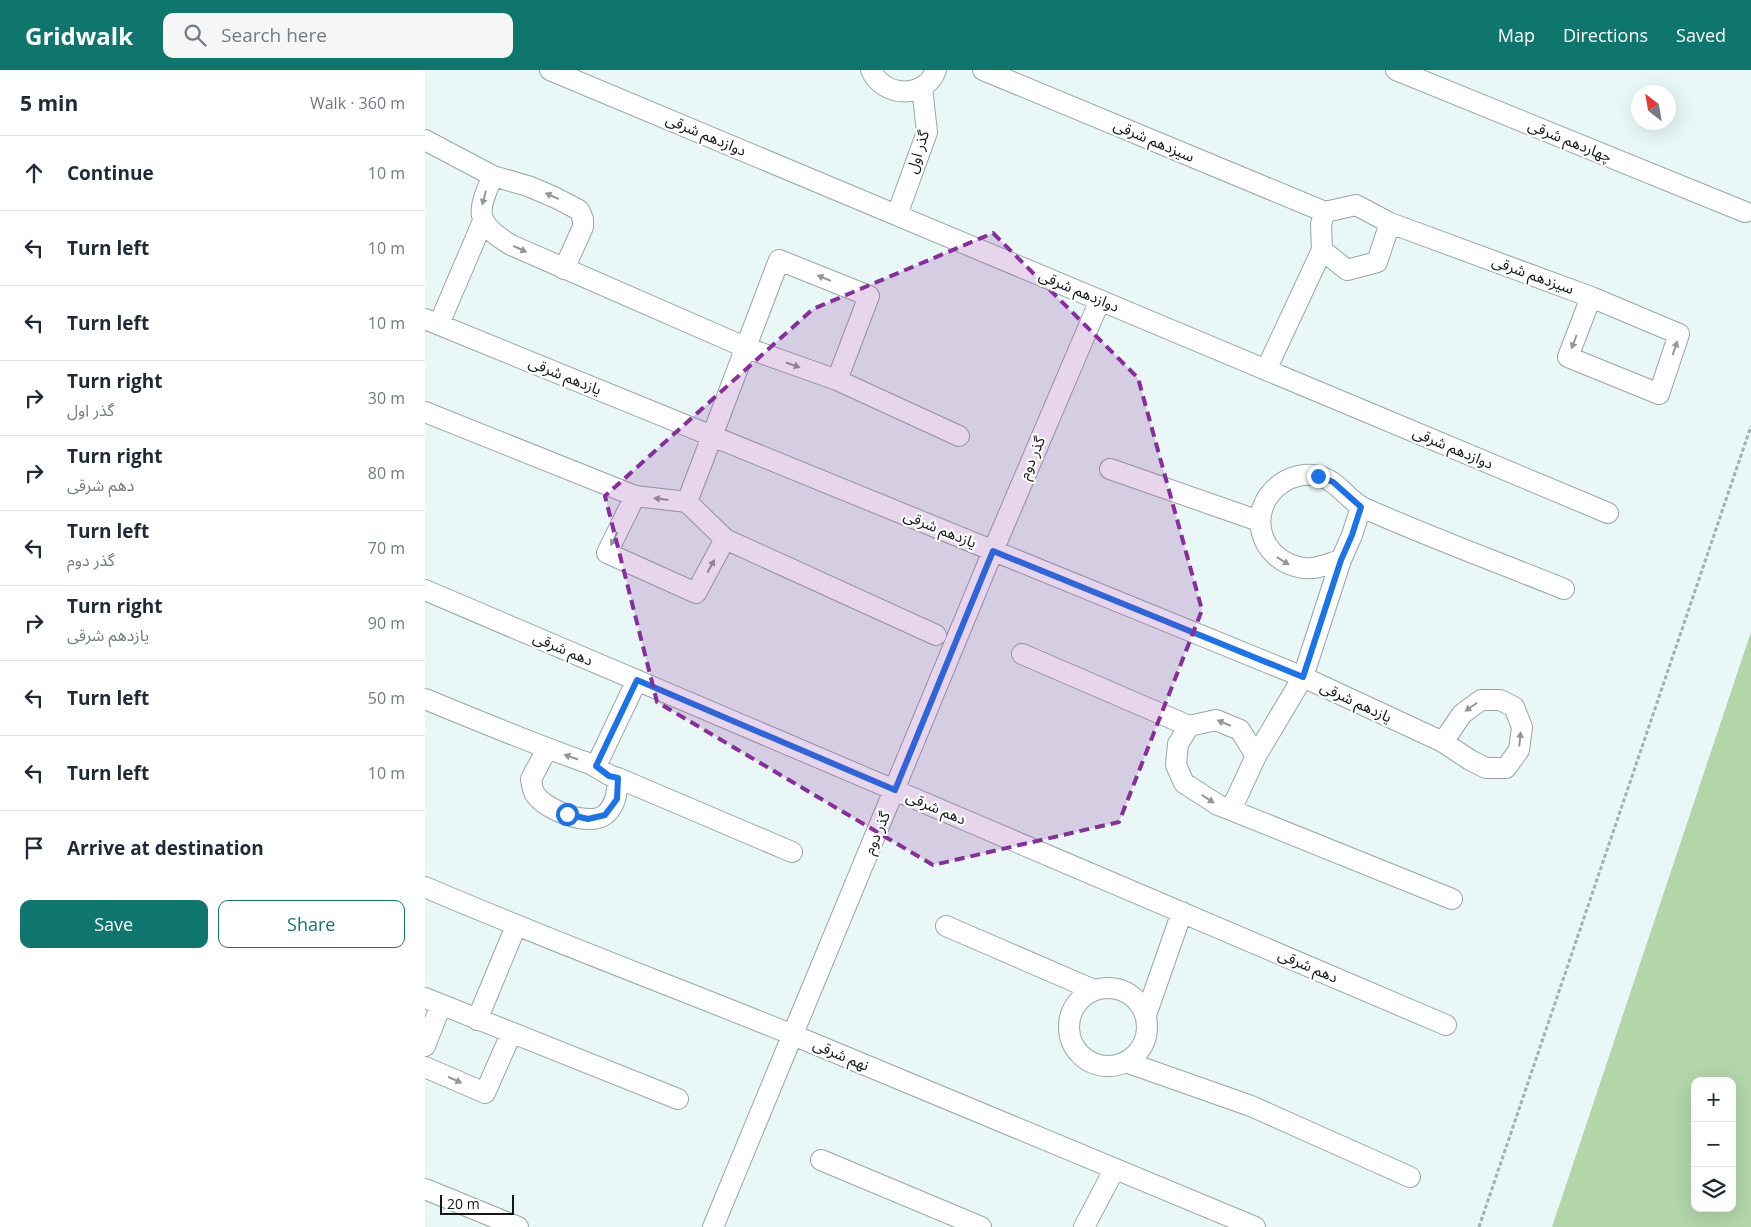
<!DOCTYPE html>
<meta charset="utf-8">
<style>
body{margin:0;font-family:"Open Sans","Noto Sans Arabic",sans-serif;background:#f6f6f7;color:#1f2937}
.controls{position:absolute;right:15px;bottom:15px;display:grid;overflow:hidden;border-radius:10px;box-shadow:0 5px 20px #0002}
.controls button{width:45px;height:45px;display:grid;place-items:center;padding:0;border:0;border-bottom:1px solid #e0e1e3;background:#fff;color:#1f2937;font:25px sans-serif}
.compass{position:absolute;left:1206px;top:15px;width:45px;height:45px;border-radius:50%;background:#fff;box-shadow:0 5px 20px #0002;rotate:329deg}
.scale{position:absolute;left:15px;bottom:12px;width:74px;box-sizing:border-box;padding-left:5px;border:2px solid #121717;border-top:0;font-size:14px;line-height:18px;white-space:nowrap;color:#121717;-webkit-text-stroke:4px #fff;paint-order:stroke}
.stop{position:absolute;width:15px;height:15px;margin:-11px;border:4px solid #1a73e8;border-radius:50%;background:#fff}
.stop.end{background:#1a73e8;border-color:#fff;box-shadow:0 1px 5px #0008}
.list{margin:0;padding:0;list-style:none}
h2{display:flex;justify-content:space-between;align-items:center;height:65px;margin:0;padding:0 20px;font-size:21px}
h2 small{font-size:16px;font-weight:400;color:#747a83}
.list li{display:grid;grid-template-columns:32px 1fr auto;gap:15px;align-items:center;box-sizing:border-box;height:75px;padding:0 20px;border-top:1px solid #e0e1e3}
.list b{display:block;font-size:19px;white-space:nowrap}
.list p{margin:0;font-size:16px;white-space:nowrap;color:#747a83}
.list em{font-size:16px;font-style:normal;color:#747a83}
.actions{display:flex;gap:10px;padding:15px 20px}
.actions a{flex:1;padding:11px 0;border:1px solid #0f766e;border-radius:10px;text-align:center;font-size:18px;color:#0f766e}
.actions .main{background:#0f766e;color:#fff}
.icon{flex:none;width:28px;height:28px;fill:none;stroke:currentColor;stroke-width:2;stroke-linecap:round;stroke-linejoin:round}
.map{position:relative;flex:none;width:1326px;height:1157px;overflow:hidden}
header{display:flex;align-items:center;gap:30px;box-sizing:border-box;height:70px;padding:0 25px;background:#0f766e;color:#fff}
header strong{font-size:24px}
nav{display:flex;gap:28px;margin-inline-start:auto;font-size:18px}
.search{width:350px;height:45px;background:#f6f6f7;display:flex;align-items:center;gap:12px;box-sizing:border-box;padding:0 18px;border-radius:10px;color:#747a83;font-size:19px}
main{display:flex}
aside{flex:1;background:#fff}
.map>svg:first-child{display:block}
.green{fill:#b2d5aa;fill-rule:evenodd}
.lines{fill:none;stroke-linecap:round;stroke-linejoin:round}
.street-casing{stroke:#99a6a5;stroke-width:22}
.path{stroke:#a4afaf;stroke-width:3;stroke-dasharray:4 2.5;stroke-linecap:butt}
.street{stroke:#fff;stroke-width:20}
.oneway{fill:#949797}
.route{stroke:#1a73e8;stroke-width:6}
.marked{fill:#862f9c;fill-opacity:0.2;stroke:#862f9c;stroke-width:4;stroke-dasharray:10 6;stroke-linejoin:round}
.labels{text-anchor:middle;stroke-width:4.5;stroke-linejoin:round;paint-order:stroke}
.street-label{font-size:15px;fill:#121717;stroke:#fff}
</style>
<header>
<strong>Gridwalk</strong>
<div class="search"><svg class="icon" aria-label="search" viewBox="0 0 24 24"><circle cx="10" cy="10" r="6"/><path d="M15 15l6 6"/></svg>Search here</div>
<nav><a>Map</a><a>Directions</a><a>Saved</a></nav>
</header>
<main>
<aside>
<h2>5 min<small>Walk · 360 m</small></h2>
<ul class="list">
<li><svg class="icon" aria-label="ahead" viewBox="0 0 24 24"><path d="M12 20V5M6 11l6-6 6 6"/></svg><div><b>Continue</b></div><em>10 m</em></li>
<li><svg class="icon" aria-label="left" viewBox="0 0 24 24"><path d="M17 20v-9H6M10 6l-5 5 5 5"/></svg><div><b>Turn left</b></div><em>10 m</em></li>
<li><svg class="icon" aria-label="left" viewBox="0 0 24 24"><path d="M17 20v-9H6M10 6l-5 5 5 5"/></svg><div><b>Turn left</b></div><em>10 m</em></li>
<li><svg class="icon" aria-label="right" viewBox="0 0 24 24"><path d="M7 20v-9h11M14 6l5 5-5 5"/></svg><div><b>Turn right</b><p>گذر اول</p></div><em>30 m</em></li>
<li><svg class="icon" aria-label="right" viewBox="0 0 24 24"><path d="M7 20v-9h11M14 6l5 5-5 5"/></svg><div><b>Turn right</b><p>دهم شرقی</p></div><em>80 m</em></li>
<li><svg class="icon" aria-label="left" viewBox="0 0 24 24"><path d="M17 20v-9H6M10 6l-5 5 5 5"/></svg><div><b>Turn left</b><p>گذر دوم</p></div><em>70 m</em></li>
<li><svg class="icon" aria-label="right" viewBox="0 0 24 24"><path d="M7 20v-9h11M14 6l5 5-5 5"/></svg><div><b>Turn right</b><p>یازدهم شرقی</p></div><em>90 m</em></li>
<li><svg class="icon" aria-label="left" viewBox="0 0 24 24"><path d="M17 20v-9H6M10 6l-5 5 5 5"/></svg><div><b>Turn left</b></div><em>50 m</em></li>
<li><svg class="icon" aria-label="left" viewBox="0 0 24 24"><path d="M17 20v-9H6M10 6l-5 5 5 5"/></svg><div><b>Turn left</b></div><em>10 m</em></li>
<li><svg class="icon" aria-label="arrive" viewBox="0 0 24 24"><path d="M6 21V4h12l-3 4 3 4H6"/></svg><div><b>Arrive at destination</b></div></li>
</ul>
<div class="actions"><a class="main">Save</a><a>Share</a></div>
</aside>
<div class="map">
<svg width="1326" height="1157" viewBox="0 0 1326 1157">
<rect width="100%" height="100%" fill="#e9f7f6"/>
<path class="green" d="M1326 562V1157H1127ZM1270 1011H1307V1138H1270Z"/>
<g class="lines">
<g class="street-casing">
<path id="street" d="M125 0 1183 443
M446 0C458 28 501 29 511 0
M558 0 900 142
M971 0 1320 142
M0 70 68 106 103 116 129 127 154 140 158 149V157L139 199
M68 106C51 143 50 153 86 175L322 278 412 310 444 226 354 190 262 432
M900 142 931 135 965 153 1166 227 1254 264 1234 324 1143 287 1166 227
M472 145 502 62 497 18
M897 180 922 200 952 192 965 153
M0 249 878 607 1018 672 1045 690 1061 698H1081L1094 680 1097 657 1089 637 1075 630H1056L1037 644 1018 672
M14 254 58 151
M841 300 897 180 896 154 900 142
M412 310 534 366
M0 342 210 426 262 432 300 469 511 565
M685 399 834 451
M210 426 182 483 271 523 300 469
M916 490C905 493 891 500 879 498 834 492 819 439 857 413 867 406 881 403 893 406 913 410 922 430 939 438 1004 467 1072 492 1139 519
M0 520 1021 955
M597 584 764 656
M0 629C54 651 108 674 163 693 174 697 181 706 193 708L367 782
M122 679 106 709C107 713 107 720 110 724 120 740 165 758 181 744 192 733 192 721 193 708
M831 686 815 660 791 650 764 656 753 674 751 695 759 713 793 735 806 740 831 686 878 607 916 490 927 465 936 437
M171 696 212 610
M806 740 1027 829
M0 817C121 869 245 915 368 965 523 1028 676 1094 830 1157
M521 856 669 920
M644 957a39 39 0 1 1 78 0a39 39 0 1 1-78 0Z
M0 928 253 1029
M721 945 757 842
M52 950 91 856
M0 976 16 935
M701 992 826 1036 985 1107
M0 997 60 1023 86 964
M396 1090 556 1157
M0 1119 93 1157
M288 1157 568 481 675 230
M659 1157 689 1100"/>
</g>
<path class="path" d="M1054 1157 1326 356"/>
<use href="#street" class="street"/>
</g>
<defs><path id="oneway-solid" d="M-6-.8H1V-3.2L6.5 0L1 3.2V.8H-6Z" transform="scale(1.25)"/></defs>
<g class="oneway">
<use href="#oneway-solid" transform="translate(127 126) rotate(-156)"/>
<use href="#oneway-solid" transform="translate(59 128) rotate(105)"/>
<use href="#oneway-solid" transform="translate(95 179) rotate(25)"/>
<use href="#oneway-solid" transform="translate(399 208) rotate(-158)"/>
<use href="#oneway-solid" transform="translate(1149 272) rotate(111)"/>
<use href="#oneway-solid" transform="translate(1250 278) rotate(-71)"/>
<use href="#oneway-solid" transform="translate(368 295) rotate(19)"/>
<use href="#oneway-solid" transform="translate(236 429) rotate(-173)"/>
<use href="#oneway-solid" transform="translate(189 469) rotate(116)"/>
<use href="#oneway-solid" transform="translate(858 491) rotate(32)"/>
<use href="#oneway-solid" transform="translate(286 496) rotate(-61)"/>
<use href="#oneway-solid" transform="translate(1046 637) rotate(145)"/>
<use href="#oneway-solid" transform="translate(799 653) rotate(-157)"/>
<use href="#oneway-solid" transform="translate(1095 669) rotate(-84)"/>
<use href="#oneway-solid" transform="translate(146 687) rotate(-161)"/>
<use href="#oneway-solid" transform="translate(783 729) rotate(33)"/>
<use href="#oneway-solid" transform="translate(30 1010) rotate(24)"/>
</g>
<g class="lines">
<path class="route" d="M142 744 163 749 180 745 192 729 193 708 184 706 171 696 212 610 470 720 568 481 878 607 916 490 927 465 936 437 908 412 893 406"/>
</g>
<path class="marked" d="M568 163 713 308 777 540 694 752 508 795 232 632 180 426 388 239Z"/>
<g class="labels">
<g class="street-label">
<text transform="translate(281 65) rotate(23)" y="5">دوازدهم شرقی</text>
<text transform="translate(729 71) rotate(23)" y="5">سیزدهم شرقی</text>
<text transform="translate(1145 71) rotate(22)" y="5">چهاردهم شرقی</text>
<text transform="translate(493 82) rotate(-73)" y="5">گذر اول</text>
<text transform="translate(1108 205) rotate(20)" y="5">سیزدهم شرقی</text>
<text transform="translate(654 221) rotate(23)" y="5">دوازدهم شرقی</text>
<text transform="translate(140 306) rotate(22)" y="5">یازدهم شرقی</text>
<text transform="translate(1028 378) rotate(23)" y="5">دوازدهم شرقی</text>
<text transform="translate(607 388) rotate(-67)" y="5">گذر دوم</text>
<text transform="translate(515 459) rotate(22)" y="5">یازدهم شرقی</text>
<text transform="translate(138 579) rotate(23)" y="5">دهم شرقی</text>
<text transform="translate(931 632) rotate(25)" y="5">یازدهم شرقی</text>
<text transform="translate(511 738) rotate(23)" y="5">دهم شرقی</text>
<text transform="translate(452 763) rotate(-67)" y="5">گذر دوم</text>
<text transform="translate(883 896) rotate(23)" y="5">دهم شرقی</text>
<text transform="translate(416 985) rotate(23)" y="5">نهم شرقی</text>
</g>
</g>
</svg>
<div class="controls">
<button>+</button>
<button>−</button>
<button><svg class="icon" aria-label="layers" viewBox="0 0 24 24"><path d="M12 4l9 5-9 5-9-5zM3 14l9 5 9-5"/></svg></button>
</div>
<svg class="compass" viewBox="-18 -18 36 36"><path d="M0-13l5 13h-10z" fill="#e53935"/><path d="M0 13l5-13h-10z" fill="#747a83"/></svg>
<div class="scale">20 m</div>
<div class="stop" style="left:142px;top:744px"></div>
<div class="stop end" style="left:893px;top:406px"></div>
</div>
</main>
